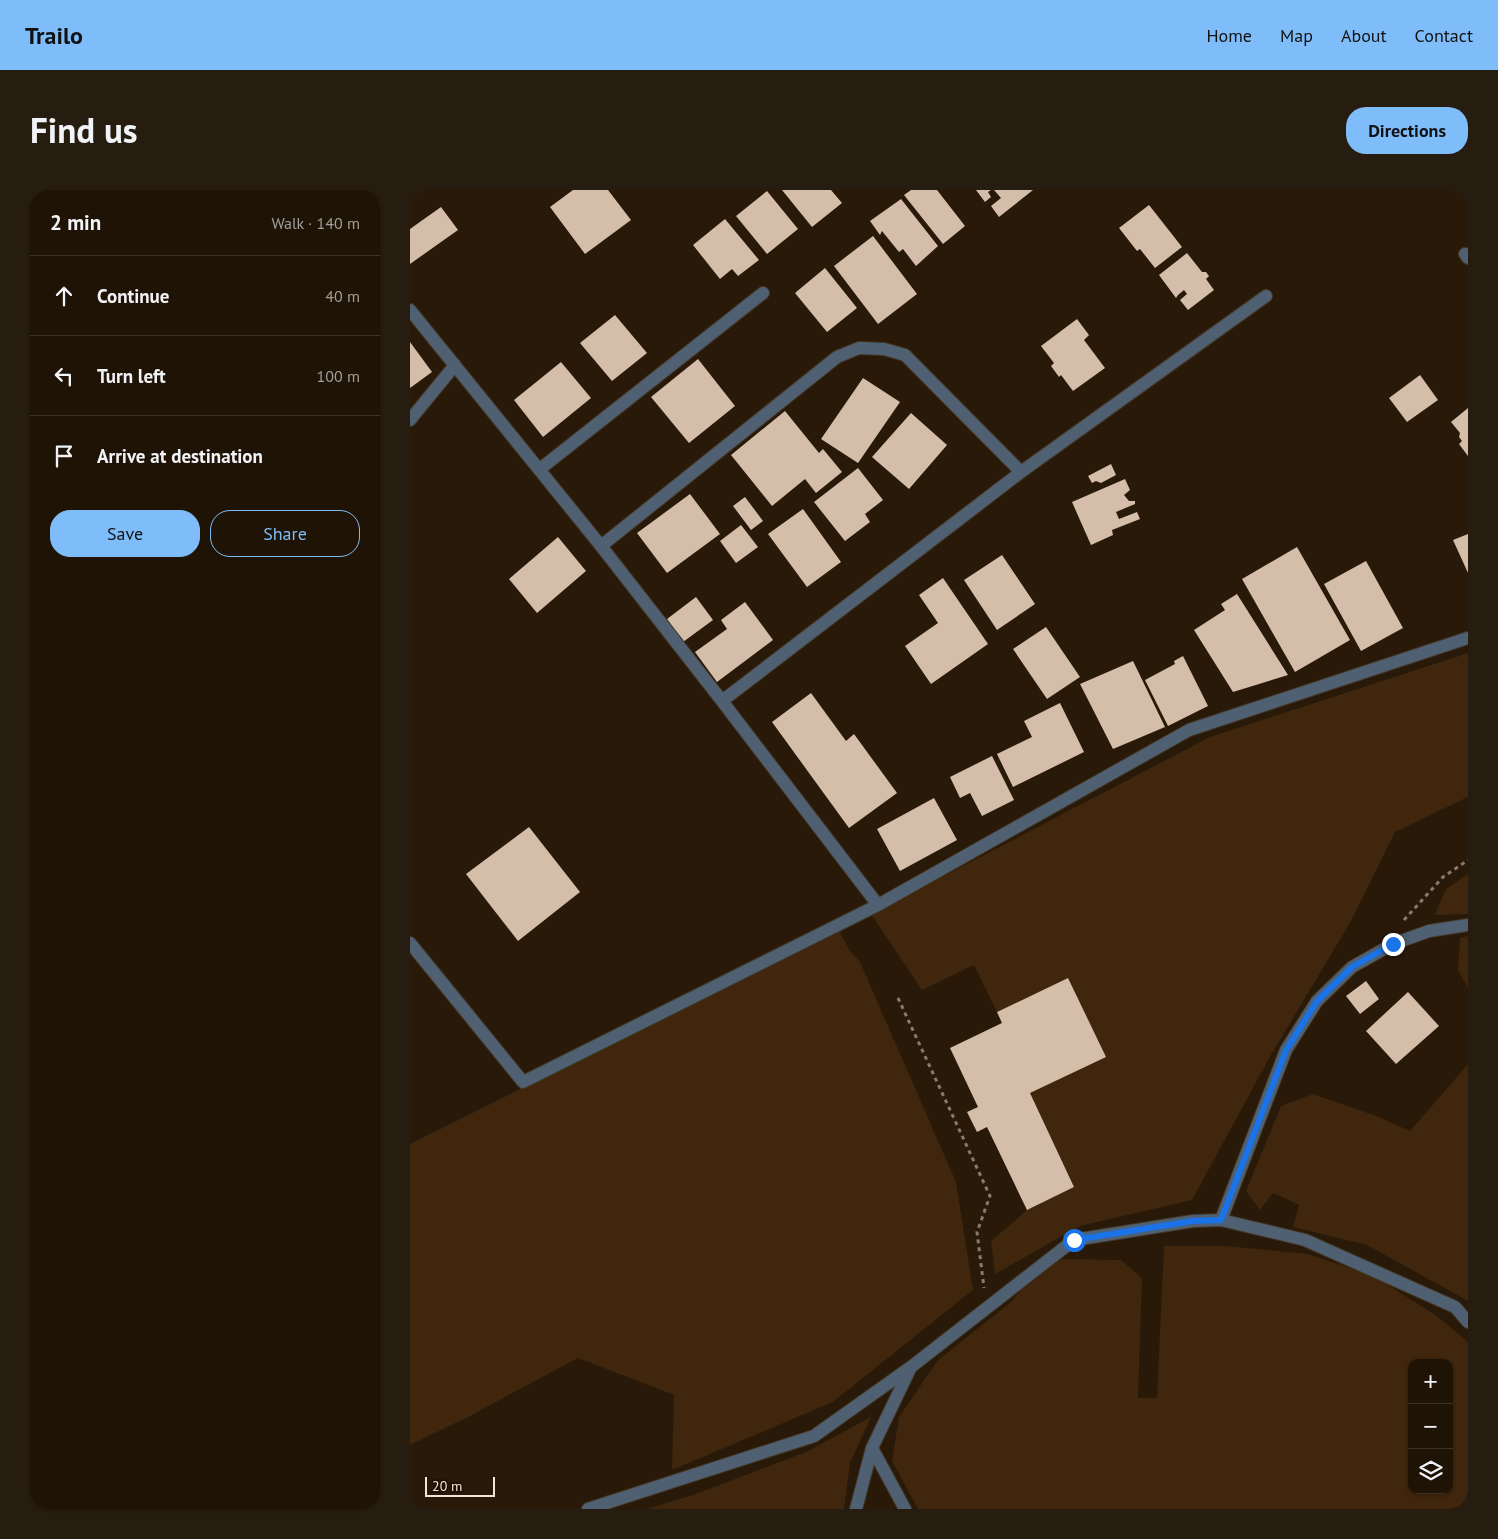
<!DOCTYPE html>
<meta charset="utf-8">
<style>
body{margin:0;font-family:"PT Sans",sans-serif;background:#271c10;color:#f1f3f6}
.controls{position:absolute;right:15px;bottom:15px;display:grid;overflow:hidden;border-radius:10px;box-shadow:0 1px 4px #0004}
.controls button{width:45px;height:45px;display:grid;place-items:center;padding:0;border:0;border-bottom:1px solid #3c3228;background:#1f1306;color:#f1f3f6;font:25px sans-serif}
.scale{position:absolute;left:15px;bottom:12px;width:70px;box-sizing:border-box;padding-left:5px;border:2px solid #f1e5db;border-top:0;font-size:14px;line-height:18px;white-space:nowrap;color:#f1e5db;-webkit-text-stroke:4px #1f1002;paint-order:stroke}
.stop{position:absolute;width:15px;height:15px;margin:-11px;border:4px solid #1a73e8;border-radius:50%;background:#fff}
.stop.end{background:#1a73e8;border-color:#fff;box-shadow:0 1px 5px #0008}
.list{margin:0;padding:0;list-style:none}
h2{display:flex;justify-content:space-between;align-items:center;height:65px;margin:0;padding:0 20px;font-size:21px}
h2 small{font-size:16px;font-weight:400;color:#a19e9b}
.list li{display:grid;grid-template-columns:32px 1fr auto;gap:15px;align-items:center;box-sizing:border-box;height:80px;padding:0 20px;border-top:1px solid #3c3228}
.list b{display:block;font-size:19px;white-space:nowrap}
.list em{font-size:16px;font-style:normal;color:#a19e9b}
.actions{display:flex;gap:10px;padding:15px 20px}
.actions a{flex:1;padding:11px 0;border:1px solid #7ebdf9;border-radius:20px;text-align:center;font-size:18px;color:#7ebdf9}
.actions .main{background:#7ebdf9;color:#111}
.icon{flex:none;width:28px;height:28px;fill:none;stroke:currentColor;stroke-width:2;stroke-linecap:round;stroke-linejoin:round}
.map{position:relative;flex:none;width:1058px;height:1319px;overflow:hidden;border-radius:20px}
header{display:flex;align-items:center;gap:30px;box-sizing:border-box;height:70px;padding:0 25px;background:#7ebdf9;color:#111}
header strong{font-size:24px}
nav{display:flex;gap:28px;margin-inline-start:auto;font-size:18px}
.intro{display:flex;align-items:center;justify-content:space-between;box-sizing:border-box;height:120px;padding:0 30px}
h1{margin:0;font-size:35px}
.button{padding:12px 22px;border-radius:20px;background:#7ebdf9;color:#111;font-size:18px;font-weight:700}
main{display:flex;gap:30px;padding:0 30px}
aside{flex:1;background:#1f1306;border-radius:20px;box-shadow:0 1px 4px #0004}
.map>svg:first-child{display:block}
.green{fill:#3f260c;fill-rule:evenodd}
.building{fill:#d4bea9}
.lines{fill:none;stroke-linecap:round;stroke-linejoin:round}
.lane-casing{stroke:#453626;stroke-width:14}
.street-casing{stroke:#453626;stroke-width:14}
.path{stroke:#897a6d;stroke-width:3;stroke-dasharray:4 4;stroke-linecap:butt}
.lane{stroke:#4e6071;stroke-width:12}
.street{stroke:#4e6071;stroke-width:12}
.route{stroke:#1a73e8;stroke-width:6}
</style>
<header>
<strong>Trailo</strong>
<nav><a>Home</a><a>Map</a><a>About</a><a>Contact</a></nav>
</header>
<div class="intro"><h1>Find us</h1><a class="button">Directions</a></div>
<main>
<aside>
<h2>2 min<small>Walk · 140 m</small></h2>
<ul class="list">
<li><svg class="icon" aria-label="ahead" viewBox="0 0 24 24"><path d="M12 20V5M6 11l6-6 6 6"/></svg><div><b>Continue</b></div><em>40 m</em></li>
<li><svg class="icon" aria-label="left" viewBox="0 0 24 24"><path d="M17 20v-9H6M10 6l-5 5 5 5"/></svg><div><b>Turn left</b></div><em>100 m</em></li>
<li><svg class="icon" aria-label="arrive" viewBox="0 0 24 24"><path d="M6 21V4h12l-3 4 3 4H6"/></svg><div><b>Arrive at destination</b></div></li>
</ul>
<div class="actions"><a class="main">Save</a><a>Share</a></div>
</aside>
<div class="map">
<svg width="1058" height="1319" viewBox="0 0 1058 1319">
<rect width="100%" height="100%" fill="#291908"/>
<path class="green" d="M1058 463V607L985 642 941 731 861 865 782 1010 670 1036 585 1084 581 1051 617 1020 664 997 620 903 695 867 658 788 587 822 564 775 512 800 461 724 800 547Z
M1058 684V724L1025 725 1036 699Z
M429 741 440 761 450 772 546 992 563 1100 423 1212 262 1280 264 1205 168 1168 60 1226 0 1255V954Z
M1058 746V798L1048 780 1050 748Z
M1058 874V1111L957 1055 883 1037 889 1015 863 1003 850 1020 836 1001 871 916 903 904 966 926 1000 941Z
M754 1056H816L898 1064 964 1086 1027 1126 1058 1152V1319H508L482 1271 489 1227 528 1170 601 1112 611 1100 651 1069 711 1070 732 1088 728 1208H747ZM1002 1173H1039V1300H1002Z
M461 1227 440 1273 434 1319H237L283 1305 396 1262Z"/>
<path class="building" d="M163 0H198L221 30 175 64 140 17Z
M372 0H421L432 13 402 37Z
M501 0H527L555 36 533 54 494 5Z
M566 0H581L578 2 581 7 575 12Z
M584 0H623L589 27 581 16 591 8Z
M357 1 388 39 357 64 326 26Z
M491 9 528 56 506 76 493 59 489 62 472 41 470 45 460 31Z
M739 15 772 57 745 78 730 59 727 61 709 38Z
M31 17 48 40 0 74V39Z
M315 29 349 70 328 86 322 79 310 89 283 55Z
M463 46 507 104 468 134 424 76Z
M777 63 792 82H796L799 86 796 89 804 100 778 120 770 110 777 104 774 100 768 105 766 108 749 85Z
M415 78 447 118 417 142 385 103Z
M205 125 237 163 202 191 170 153Z
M667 129 679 145 674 150 695 178 663 201 651 185 649 187 641 176 644 173 631 156Z
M0 152 22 182 0 198Z
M288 169 325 216 279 253 241 207Z
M151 172 181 208 133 247 104 210Z
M1010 185 1028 210 997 232 979 208Z
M453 188 490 212 448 273 411 249Z
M1058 218V266L1049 254 1052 251 1049 247 1050 243 1041 232Z
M375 221 409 263 413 259 432 282 406 303 395 289 362 316 321 265Z
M501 223 537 255 499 299 462 267Z
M701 274 706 285 691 293 686 291 682 293 678 286Z
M448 278 473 310 455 324 460 332 435 351 404 312Z
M715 289 720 300 714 305 719 311H725V314L706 322 709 329 727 322 730 329 702 340 703 345 681 355 662 312Z
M280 304 310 344 257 383 227 343Z
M335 307 353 331 341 340 323 316Z
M393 319 431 372 397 397 358 344Z
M331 335 348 357 326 373 310 351Z
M1058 344V383L1043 350Z
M148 347 176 381 127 423 99 389Z
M887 357 940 450 885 482 832 389Z
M592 365 625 414 587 440 554 390Z
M956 371 993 438 951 461 914 394Z
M533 388 578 454 521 494 495 456 528 433 509 405Z
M827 404 878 485 823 502 784 440 815 420 811 414Z
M286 407 303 430 273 452 257 429Z
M335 412 363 450 307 492 285 462 317 439 311 430Z
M636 437 670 487 637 509 603 459Z
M773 466 798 516 758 536 735 490 765 474 764 471Z
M723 471 755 537 703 559 670 494Z
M401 503 436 551 444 544 487 603 439 638 362 532Z
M650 513 674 562 603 597 587 564 622 547 614 531Z
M582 566 604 610 572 626 560 603 550 608 540 587Z
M524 608 547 650 490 681 467 639Z
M119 637 170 702 108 751 56 684Z
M658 788 696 867 620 903 664 997 617 1020 577 937 567 942 557 922 568 917 540 858 592 833 587 822Z
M956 791 969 809 950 824 936 806Z
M998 802 1029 836 986 874 956 841Z"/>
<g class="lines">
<g class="lane-casing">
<path id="lane" d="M811 1030 876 860 907 811 942 777 983 754 1019 741 1058 735
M462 1258 495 1319
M178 1319 404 1246 501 1177 664 1050 783 1031 811 1030 895 1050 1045 1117 1058 1132
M446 1319 462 1258 500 1179"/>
</g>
<g class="street-casing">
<path id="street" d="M1055 64 1058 68
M0 120 191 356 312 511 468 715
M0 230 45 175
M130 279 353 103
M191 356 427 167 449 158 474 159 495 165 611 282
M312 511 611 282 856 106
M0 753 113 892 468 715 779 540 1058 448"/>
</g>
<path class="path" d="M994 730 1033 687 1058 670
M488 808 580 1006 567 1042 574 1098"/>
<use href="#lane" class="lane"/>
<use href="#street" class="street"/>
</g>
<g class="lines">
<path class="route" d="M664 1050 783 1031 811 1030 876 860 907 811 942 777 983 754"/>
</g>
</svg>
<div class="controls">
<button>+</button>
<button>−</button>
<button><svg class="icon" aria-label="layers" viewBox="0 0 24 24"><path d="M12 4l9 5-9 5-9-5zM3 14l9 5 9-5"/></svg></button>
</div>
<div class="scale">20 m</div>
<div class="stop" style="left:664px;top:1050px"></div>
<div class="stop end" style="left:983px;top:754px"></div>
</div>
</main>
